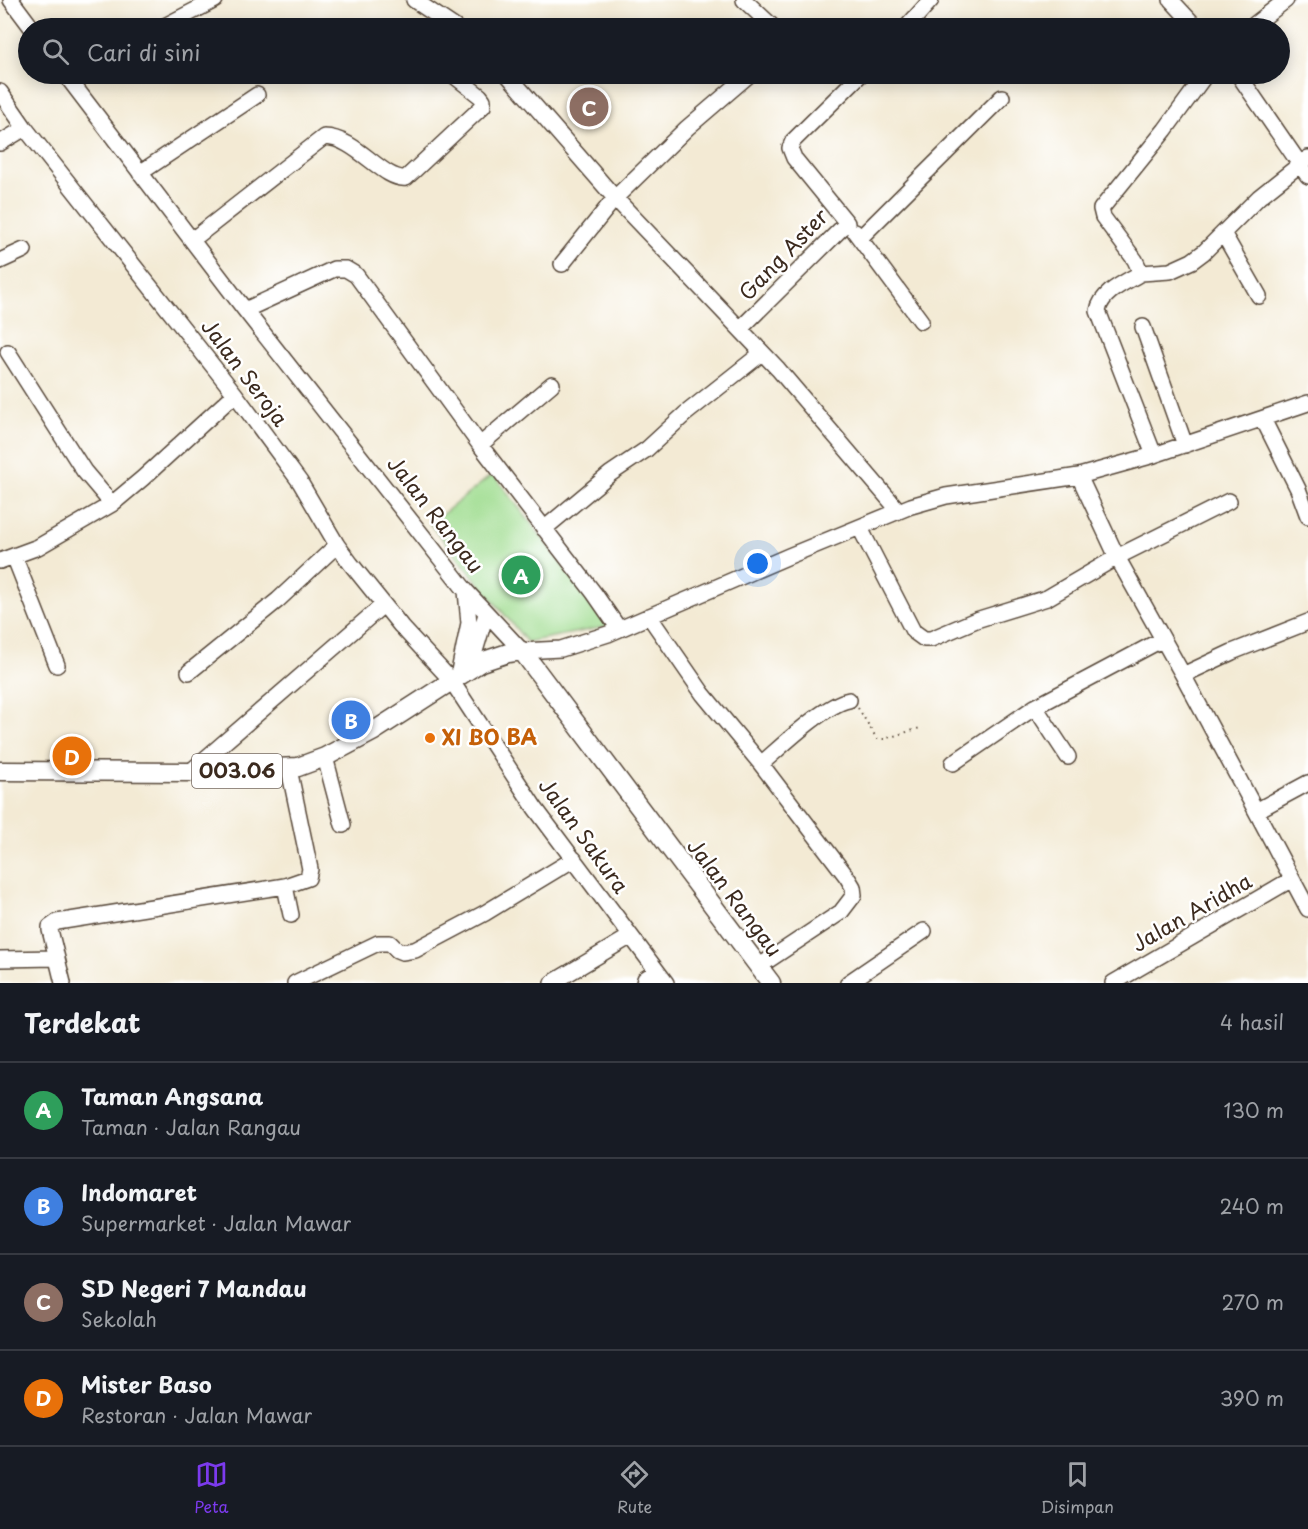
<!DOCTYPE html>
<html lang="id">
<meta charset="utf-8">
<style>
body{margin:0;font-family:"Playpen Sans",sans-serif;background:#242831;color:#f1f3f6}
.you{position:absolute;left:758px;top:564px;width:21px;height:21px;margin:-15px;border:4px solid #fff;border-radius:50%;background:#1a73e8;box-shadow:0 0 0 9px #1a73e833}
.badge{display:grid;place-items:center;width:39px;height:39px;border-radius:50%;background:#7c3aed;color:#fff;font-size:20px;font-weight:700}
.pin{position:absolute;translate:-50% -50%;border:3px solid #fff;box-shadow:0 2px 6px #0006}
.list{margin:0;padding:0;list-style:none}
h2{display:flex;justify-content:space-between;align-items:center;height:78px;margin:0;padding:0 24px;font-size:26px}
h2 small{font-size:20px;font-weight:400;color:#9ea1a6}
.list li{display:grid;grid-template-columns:39px 1fr auto;gap:18px;align-items:center;box-sizing:border-box;height:96px;padding:0 24px;border-top:2px solid #363941}
.list b{display:block;font-size:22px;white-space:nowrap}
.list p{margin:0;font-size:20px;white-space:nowrap;color:#9ea1a6}
.list em{font-size:20px;font-style:normal;color:#9ea1a6}
.icon{flex:none;width:33px;height:33px;fill:none;stroke:currentColor;stroke-width:2;stroke-linecap:round;stroke-linejoin:round}
.map{position:relative;flex:none;width:1308px;height:983px;overflow:hidden}
.search{position:absolute;background:#171b24;box-shadow:0 3px 15px #0003;left:18px;right:18px;top:18px;height:66px;display:flex;align-items:center;gap:15px;box-sizing:border-box;padding:0 21px;border-radius:33px;color:#9ea1a6;font-size:22px}
.sheet{height:462px;background:#171b24}
nav{display:flex;justify-content:space-around;align-items:center;box-sizing:border-box;height:84px;border-top:2px solid #363941;background:#171b24;font-size:16px;color:#9ea1a6}
nav a{display:grid;justify-items:center;gap:3px}
nav .on{color:#7c3aed}
.map>svg:first-child{display:block}
.green{fill:#a0dd91;stroke:#6e8458;stroke-width:1.5}
.lines{fill:none;stroke-linecap:round;stroke-linejoin:round}
.minor-casing{stroke:#574739;stroke-width:18}
.major-casing{stroke:#574739;stroke-width:21}
.path{stroke:#574739;stroke-width:2;stroke-dasharray:1.5 4.5;stroke-linecap:butt}
.minor{stroke:#fff;stroke-width:15}
.major{stroke:#fff;stroke-width:18}
.food-dot{fill:#e8710a;stroke:#fff;stroke-width:2}
.labels{text-anchor:middle;stroke-width:5;stroke-linejoin:round;paint-order:stroke}
.shield{fill:#fff;stroke:#766a62;stroke-width:1.5}
.shield-label{font-size:20px;font-weight:bold;fill:#3b2a1e}
.street-label{font-size:21px;fill:#3b2a1e;stroke:#fff}
.food-label{font-size:21px;font-weight:bold;fill:#c56008;stroke:#fff;text-anchor:start}
</style>
<div class="map">
<svg width="1308" height="983" viewBox="0 0 1308 983">
<rect width="100%" height="100%" fill="#fff"/>
<filter id="ink" filterUnits="userSpaceOnUse"><feTurbulence type="fractalNoise" baseFrequency=".0167" numOctaves="2"/><feDisplacementMap in="SourceGraphic" scale="12" xChannelSelector="R" yChannelSelector="G"/><feConvolveMatrix kernelMatrix="1 2 1 2 8 2 1 2 1" color-interpolation-filters="sRGB"/></filter>
<filter id="wash" filterUnits="userSpaceOnUse"><feTurbulence type="fractalNoise" baseFrequency=".008" numOctaves="4" result="noise"/><feDisplacementMap in="SourceGraphic" scale="24" xChannelSelector="R" yChannelSelector="G"/><feGaussianBlur stdDeviation="1.35" result="paint"/><feColorMatrix in="noise" values="0 0 0 0 0 0 0 0 0 0 0 0 0 0 0 0 0 1.4 0 .05"/><feComposite in="paint" operator="in"/></filter>
<g filter="url(#wash)">
<rect width="100%" height="100%" fill="#f3ead4"/>
<path class="green" d="M493 474 610 626 527 642 430 524Z"/>
</g>
<g filter="url(#ink)">
<g class="lines">
<g class="minor-casing">
<path id="minor" d="M11 0 32 28
M414 0 456 28
M744 0 774 28
M1171 0 1197 28
M161 28 215 0
M906 28 931 0
M1250 28 1286 0
M65 74 245 310 466 591 522 651 561 649 608 634 789 556 911 506 946 496 1079 476 1154 455 1308 403
M507 74 615 198 778 369 899 511
M1238 74 1308 176
M0 92 25 128 235 394 300 482 337 545 351 564 401 626 451 680 535 808 666 983
M0 143 25 128
M140 173 257 95
M855 232 921 321
M1223 233 1259 296
M860 238 1002 97
M192 240 324 137C356 137 383 181 406 178L483 106V100L480 96 452 74
M0 261 24 250
M562 264 615 198 687 128 750 74
M1141 273 1170 271 1192 261 1204 252 1259 197 1308 158
M245 310 334 269H346L356 275 480 445 594 593 619 629
M1143 327 1185 445
M740 329 847 223 794 158 790 148 793 141 861 74
M8 352 84 471 112 504
M1263 419 1298 489 1308 516
M480 445 552 384
M1154 455 1098 311C1101 292 1126 282 1141 273L1135 260 1103 217 1101 209 1165 130 1206 74
M1079 476 1117 557 1183 675 1256 811 1308 783
M860 528 913 631 924 639H931L976 620 1047 598 1117 557 1229 501
M544 529 610 474 647 449 685 414 762 353
M14 556 57 665
M0 561 38 547 112 504 143 478 235 394
M649 616 703 694 761 764C782 746 824 705 849 700
M470 668 486 614
M189 672 278 600 337 545
M1183 675 1232 652 1308 622
M458 676 469 623 466 591
M325 757 343 825
M1068 757 1035 707 1163 639
M953 763 1035 707
M190 772 383 605
M1256 811 1308 909
M285 886 291 915
M0 959 56 958
M758 967 841 912 854 895 853 887 847 877 761 764
M63 983 50 930V927L57 922 285 886 308 878 310 869 289 769
M295 983 378 943H390L397 950 402 952 415 950 485 913 574 859
M552 983 631 936
M644 983 645 979 657 971
M848 983 924 931
M1113 983 1292 879"/>
</g>
<g class="major-casing">
<path id="major" d="M0 771 190 772 298 767 325 757 374 731 481 662 508 653 522 651 771 983"/>
</g>
<path class="path" d="M858 708 877 739H884L920 728"/>
<use href="#minor" class="minor"/>
<use href="#major" class="major"/>
</g>
</g>
<circle class="food-dot" cx="430" cy="738" r="6"/>
<g class="labels">
<rect class="shield" x="192" y="754" width="90" height="34" rx="4.5"/>
<g class="shield-label">
<text x="237" y="778">003.06</text>
</g>
<g class="street-label">
<text transform="translate(784 255) rotate(-46)" y="7">Gang Aster</text>
<text transform="translate(244 373) rotate(53)" y="7">Jalan Seroja</text>
<text transform="translate(435 515) rotate(52)" y="7">Jalan Rangau</text>
<text transform="translate(583 836) rotate(54)" y="7">Jalan Sakura</text>
<text transform="translate(734 898) rotate(53)" y="7">Jalan Rangau</text>
<text transform="translate(1192 913) rotate(-30)" y="7">Jalan Aridha</text>
</g>
<g class="food-label">
<text x="442" y="745">XI BO BA</text>
</g>
</g>
</svg>
<div class="you"></div>
<div class="pin badge" style="left:521px;top:575px;background:#2e9e5b">A</div>
<div class="pin badge" style="left:351px;top:720px;background:#3f7fe0">B</div>
<div class="pin badge" style="left:589px;top:107px;background:#8d6e63">C</div>
<div class="pin badge" style="left:72px;top:756px;background:#e8710a">D</div>
<div class="search"><svg class="icon" aria-label="search" viewBox="0 0 24 24"><circle cx="10" cy="10" r="6"/><path d="M15 15l6 6"/></svg>Cari di sini</div>
</div>
<section class="sheet">
<h2>Terdekat<small>4 hasil</small></h2>
<ul class="list">
<li><span class="badge" style="background:#2e9e5b">A</span><div><b>Taman Angsana</b><p>Taman · Jalan Rangau</p></div><em>130 m</em></li>
<li><span class="badge" style="background:#3f7fe0">B</span><div><b>Indomaret</b><p>Supermarket · Jalan Mawar</p></div><em>240 m</em></li>
<li><span class="badge" style="background:#8d6e63">C</span><div><b>SD Negeri 7 Mandau</b><p>Sekolah</p></div><em>270 m</em></li>
<li><span class="badge" style="background:#e8710a">D</span><div><b>Mister Baso</b><p>Restoran · Jalan Mawar</p></div><em>390 m</em></li>
</ul>
</section>
<nav>
<a class="on"><svg class="icon" aria-label="map" viewBox="0 0 24 24"><path d="M3 6l6-2 6 2 6-2v14l-6 2-6-2-6 2zM9 4v14M15 6v14"/></svg>Peta</a>
<a><svg class="icon" aria-label="directions" viewBox="0 0 24 24"><path d="M12 3l9 9-9 9-9-9zM9 14v-3h6M13 9l2 2-2 2"/></svg>Rute</a>
<a><svg class="icon" aria-label="saved" viewBox="0 0 24 24"><path d="M7 4h10v16l-5-4-5 4z"/></svg>Disimpan</a>
</nav>
